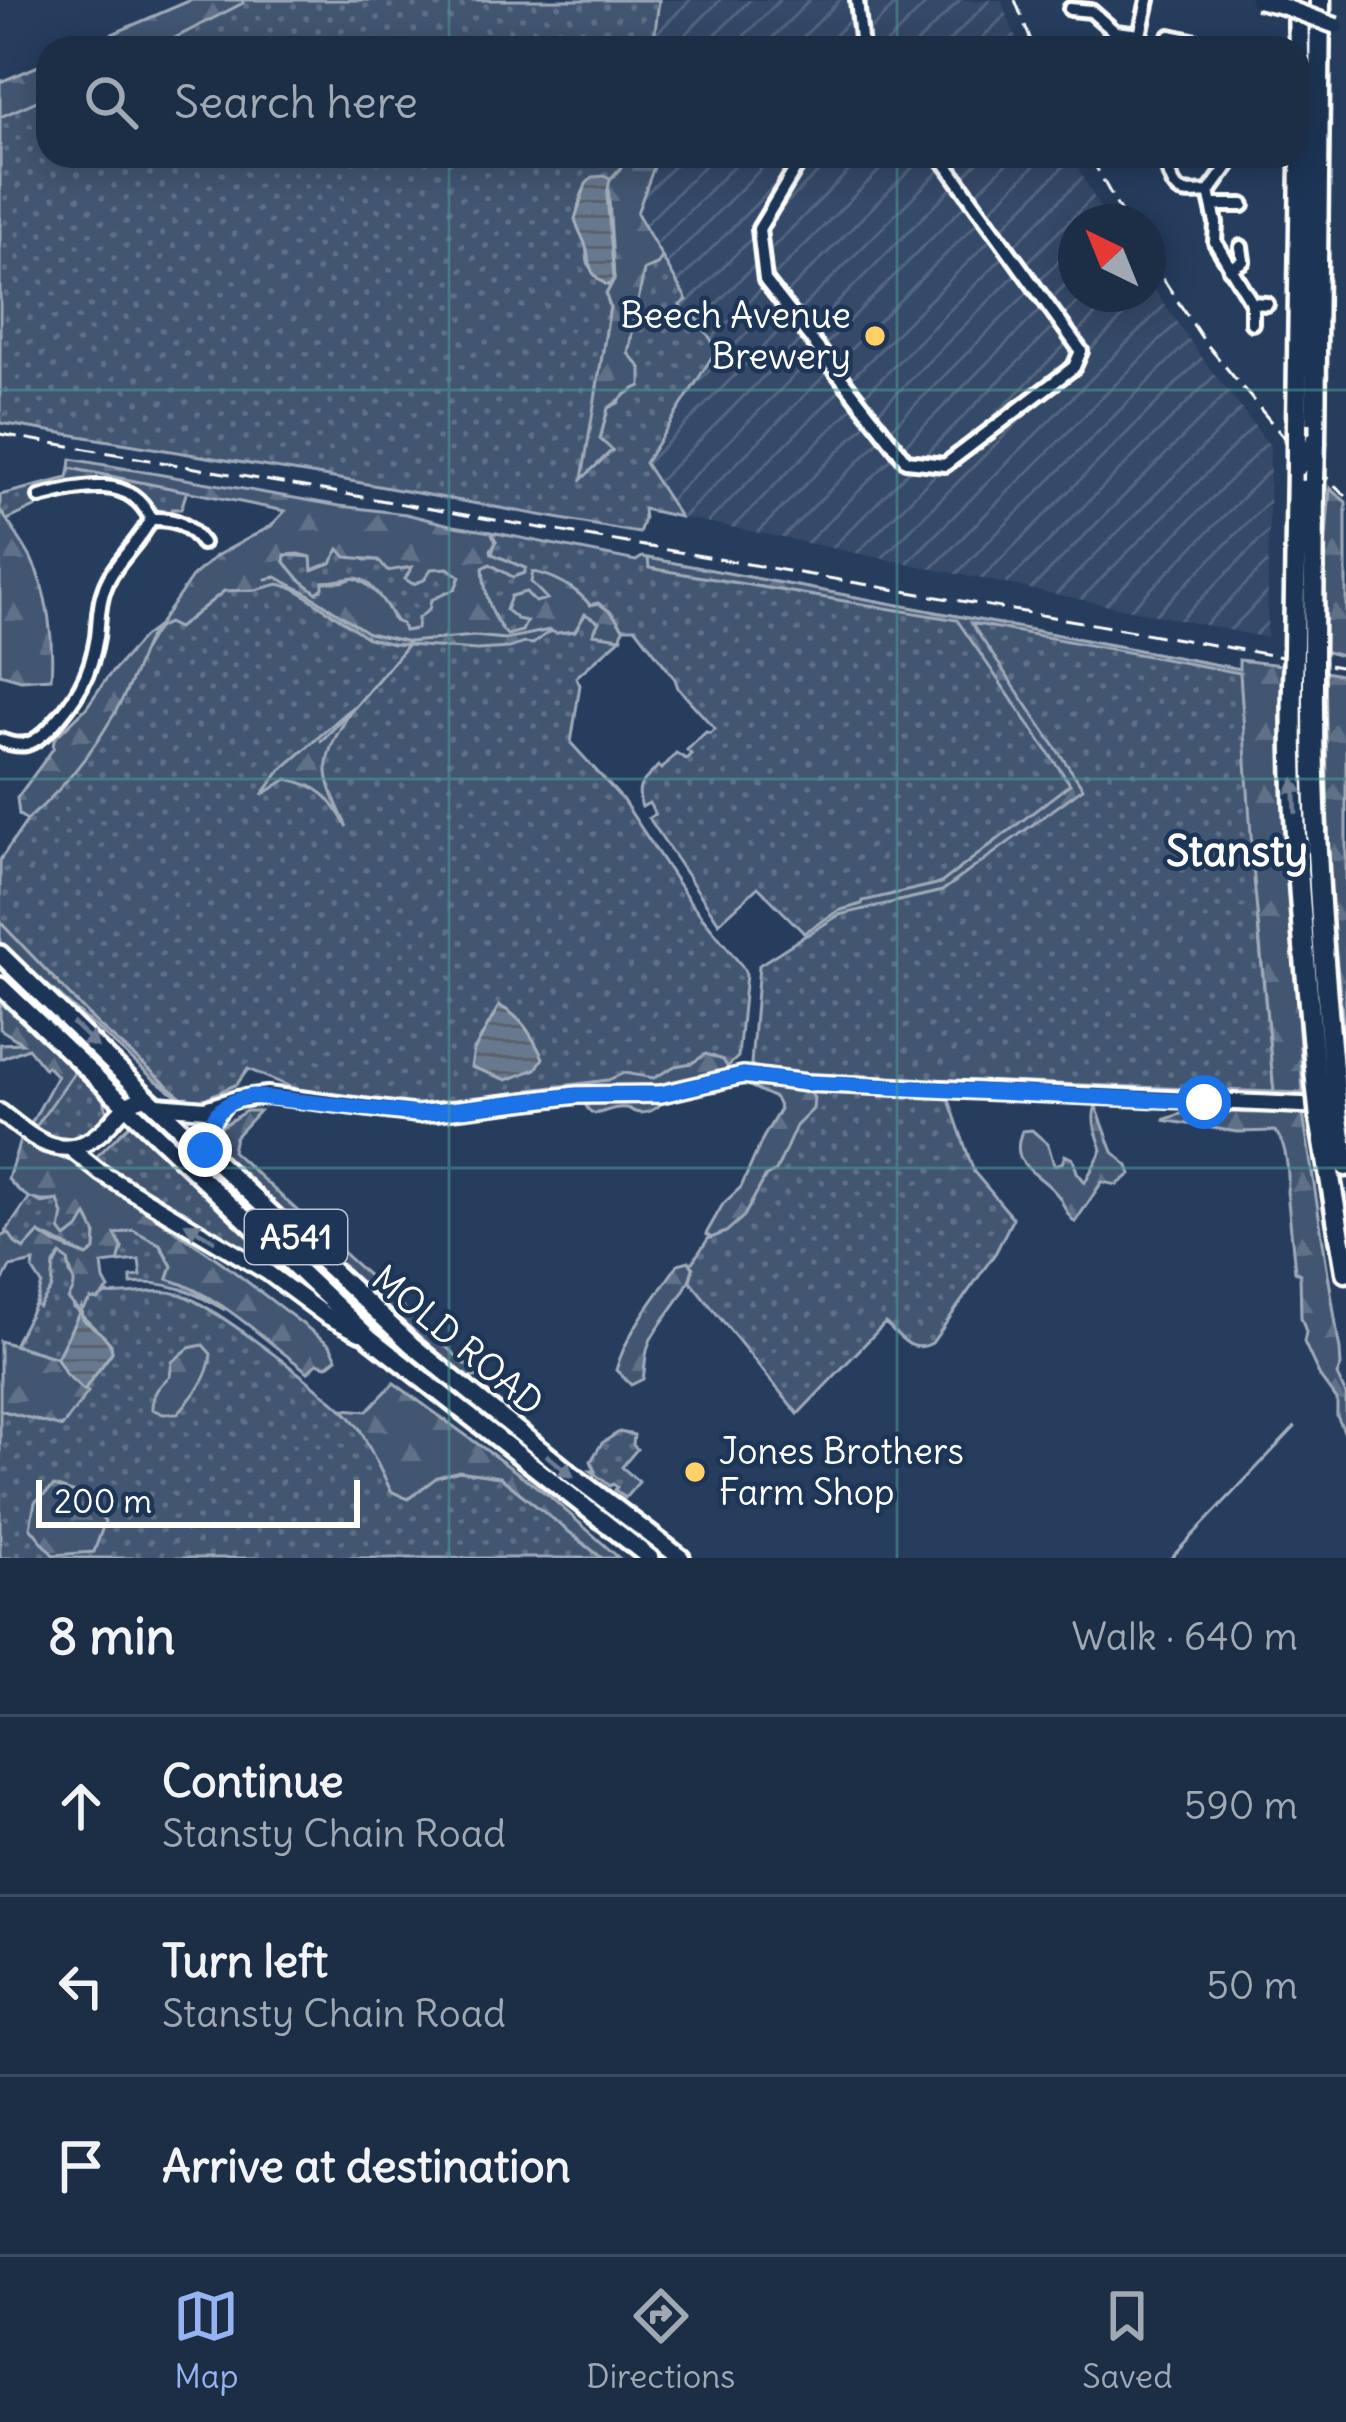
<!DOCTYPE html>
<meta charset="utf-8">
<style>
body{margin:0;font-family:Delius,sans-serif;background:#293a51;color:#f1f3f6}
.compass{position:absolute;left:1058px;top:204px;width:108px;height:108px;border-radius:50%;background:#1c2e46;box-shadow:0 6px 30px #0003;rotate:317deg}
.scale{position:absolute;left:36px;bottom:30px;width:324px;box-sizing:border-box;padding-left:12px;border:6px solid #fff;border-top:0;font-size:33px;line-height:42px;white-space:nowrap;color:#fff;-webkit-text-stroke:9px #1d3557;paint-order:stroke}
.stop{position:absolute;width:36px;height:36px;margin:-27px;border:9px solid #1a73e8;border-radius:50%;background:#fff}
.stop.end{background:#1a73e8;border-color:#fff;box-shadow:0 3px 12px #0008}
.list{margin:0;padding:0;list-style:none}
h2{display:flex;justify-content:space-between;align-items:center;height:156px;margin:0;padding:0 48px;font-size:51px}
h2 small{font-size:39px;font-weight:400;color:#a0a8b3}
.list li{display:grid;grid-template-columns:78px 1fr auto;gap:36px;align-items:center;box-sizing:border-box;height:180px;padding:0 48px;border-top:3px solid #3a4a5f}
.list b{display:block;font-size:45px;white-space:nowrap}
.list p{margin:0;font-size:39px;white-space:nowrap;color:#a0a8b3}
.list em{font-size:39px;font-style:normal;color:#a0a8b3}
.icon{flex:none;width:66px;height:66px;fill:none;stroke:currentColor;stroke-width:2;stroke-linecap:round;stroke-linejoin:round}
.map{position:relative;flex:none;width:1346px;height:1558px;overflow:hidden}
.search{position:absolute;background:#1c2e46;box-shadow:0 6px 30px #0003;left:36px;right:36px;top:36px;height:132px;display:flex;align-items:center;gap:30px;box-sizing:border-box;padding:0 42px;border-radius:36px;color:#a0a8b3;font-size:45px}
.sheet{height:696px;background:#1c2e46}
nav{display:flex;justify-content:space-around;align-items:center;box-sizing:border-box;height:168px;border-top:3px solid #3a4a5f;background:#1c2e46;font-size:33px;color:#a0a8b3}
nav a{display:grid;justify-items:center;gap:6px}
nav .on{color:#95b2f1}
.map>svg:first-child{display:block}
.industrial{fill:url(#industrial-furrows)}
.grass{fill:url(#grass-dots);stroke:#a0aab8;stroke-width:3}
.forest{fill:url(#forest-firs);stroke:#a0aab8;stroke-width:3;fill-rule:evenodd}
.water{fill:url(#water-rules);stroke:#a4aebb;stroke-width:3}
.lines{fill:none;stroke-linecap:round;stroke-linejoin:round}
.stream{stroke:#a4aebb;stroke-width:3}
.street-casing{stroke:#fff;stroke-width:20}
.secondary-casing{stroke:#fff;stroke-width:22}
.primary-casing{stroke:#fff;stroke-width:24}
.highway-casing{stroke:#fff;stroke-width:27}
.street{stroke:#1d3557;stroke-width:10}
.secondary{stroke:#1d3557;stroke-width:14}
.primary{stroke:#1d3557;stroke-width:15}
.highway{stroke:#1d3557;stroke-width:18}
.rail{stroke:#fff;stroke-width:3;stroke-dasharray:18 9;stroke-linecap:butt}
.secondary-bridge-casing{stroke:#fff;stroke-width:22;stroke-linecap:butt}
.highway-bridge-casing{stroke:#fff;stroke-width:27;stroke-linecap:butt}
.secondary-bridge{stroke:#1d3557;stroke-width:14}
.highway-bridge{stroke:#1d3557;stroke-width:18}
.oneway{fill:#6c7c92}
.route{stroke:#1a73e8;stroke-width:15}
.grid{fill:none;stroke:#4b9892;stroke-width:3;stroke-opacity:0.55}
.poi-dot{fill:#ffd166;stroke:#1d3557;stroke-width:4.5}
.labels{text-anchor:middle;stroke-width:9;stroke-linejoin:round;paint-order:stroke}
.shield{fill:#1d3557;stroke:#bbc2cd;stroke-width:3}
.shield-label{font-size:33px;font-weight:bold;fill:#fff}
.poi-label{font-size:36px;fill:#fff;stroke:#1d3557;text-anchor:end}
.street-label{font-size:36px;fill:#fff;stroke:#1d3557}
.quarter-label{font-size:42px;font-weight:bold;fill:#fff;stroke:#1d3557}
</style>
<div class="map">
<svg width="1346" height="1558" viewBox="0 0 1346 1558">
<defs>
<pattern id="industrial-furrows" width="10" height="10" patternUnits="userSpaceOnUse" patternTransform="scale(3)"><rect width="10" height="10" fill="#344a68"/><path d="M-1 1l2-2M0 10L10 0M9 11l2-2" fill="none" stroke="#52657f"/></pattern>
<pattern id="grass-dots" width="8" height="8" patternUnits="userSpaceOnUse" patternTransform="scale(3)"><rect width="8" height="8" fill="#425672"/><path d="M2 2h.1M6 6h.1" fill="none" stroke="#5e6f87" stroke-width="1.8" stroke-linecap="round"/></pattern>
<pattern id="forest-firs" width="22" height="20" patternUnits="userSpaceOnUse" patternTransform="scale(3)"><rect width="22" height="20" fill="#425672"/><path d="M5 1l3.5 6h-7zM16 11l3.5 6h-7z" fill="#5e6f87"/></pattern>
<pattern id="water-rules" width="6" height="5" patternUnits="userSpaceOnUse" patternTransform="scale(3)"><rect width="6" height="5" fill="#67788e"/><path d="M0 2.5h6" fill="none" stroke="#5a626d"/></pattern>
</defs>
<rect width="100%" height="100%" fill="#263d5e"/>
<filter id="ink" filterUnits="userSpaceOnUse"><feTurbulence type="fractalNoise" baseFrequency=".00833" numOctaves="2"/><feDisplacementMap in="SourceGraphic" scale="24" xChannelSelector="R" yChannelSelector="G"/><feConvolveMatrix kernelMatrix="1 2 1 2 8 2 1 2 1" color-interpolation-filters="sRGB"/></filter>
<g filter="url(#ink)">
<path class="industrial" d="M659 0H1001L1020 48H653Z
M639 156H1071L1108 222H1076V294H1148V281L1203 359 1270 446 1267 638 642 509 581 486Z"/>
<path class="grass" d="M242 0H659L653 48H155L242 3Z
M48 96V156H631L610 179C587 171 580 195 577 214 575 226 581 232 585 242 588 249 586 254 588 262 591 271 600 278 607 285L611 284 606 295 610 306 583 477 612 451 600 440 608 408 618 403 641 368 628 354 644 269 657 265 662 257 687 300 680 305 689 318 695 315 717 349 645 463 680 517 643 509 644 519 639 533 317 475 0 423V117Z
M70 468 187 491 181 509H172L168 514C152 511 151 502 138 493 107 470 68 484 36 494L39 505 7 520 0 510V495L68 478Z
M491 532 636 561 642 557 1240 669 1259 936 1274 1092 758 1073 751 1064 759 965 806 935 758 887 719 923 649 818 655 814 649 803 642 807C634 783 644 783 658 766L662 769 676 753 686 759 691 754 687 750 706 732 710 733 715 729 678 688 675 679 636 628H623L612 613 598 603 590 605C576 588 554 576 533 572L548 600 535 602 522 631 507 636C491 618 484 592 483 568L490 564 513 577 525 568 492 554 496 541Z
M338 549 366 560H378L402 568H448L460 576 455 589 439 597 418 630 404 631C392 619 374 578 355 578 348 578 333 582 323 582L324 588 317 593 299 579 284 561 285 555 312 557V569Z
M263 571 307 593 368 632 505 639 550 630 556 633 575 631 586 613 599 622 594 633 621 638 576 677 580 685 571 743 622 799 691 903 742 966 746 974 738 1057 727 1067 697 1077 577 1086 426 1106 295 1089 248 1069 237 1084 190 1105 99 1026 0 922V860L138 659 157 627 168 623 178 628 224 591Z
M75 1071C90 1085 109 1097 107 1119L77 1143 48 1141 29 1128 31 1124 34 1128Z
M812 1088 948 1097 974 1172 1013 1218 996 1252 932 1343C910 1355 901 1336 885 1323L798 1414 690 1281 693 1269 691 1264Z
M130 1124 310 1292 307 1296 92 1161Z
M30 1197 42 1203 58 1200 63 1214H86L96 1234 95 1250 88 1256 39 1233 25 1249 3 1236Z
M133 1230 159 1244 172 1266 168 1279 185 1284 225 1310C194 1292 167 1280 131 1284V1277L141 1276 139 1260 118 1262 122 1248 115 1234Z
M61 1254 68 1260 70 1273 75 1279 73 1308 80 1312 91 1299 98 1300 105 1294C130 1297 154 1287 179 1294 208 1301 338 1400 357 1425 371 1445 380 1470 391 1491L408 1498 437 1477 459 1471 500 1477 602 1558H0V1410L58 1425 87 1392 84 1390 112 1352 111 1344 80 1314 57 1358 14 1345Z
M619 1432 634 1435 633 1445 637 1449 622 1467 639 1482 625 1498 615 1490 617 1487 613 1484 610 1486 591 1471H595L591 1461 602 1443Z"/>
<path class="forest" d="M191 0H242L243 3 155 48H80Z
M48 62V96L0 117V82Z
M631 156H658L637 213 662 257 657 265 644 270 628 353 641 368V386C626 391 621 401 608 408L600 439 612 450 582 479 610 307 606 295 614 279 608 183Z
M71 459 340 506 406 514 454 526 491 532 496 541 491 550 492 554 525 568V573L513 577 490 564 483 568C484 592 491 618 507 635L522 631 527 621 517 619 506 610 511 596 526 592 535 602 547 599 531 582 533 572C554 576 576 588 590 605L598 603 612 613 623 628 621 638 593 634 599 622 585 614 575 631 556 633 550 631 533 644 524 643 509 648 477 650 393 644 368 638 294 588 278 584 256 590 224 591 178 628 168 623C145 631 142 656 133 676 112 727 70 784 27 820L19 815 17 798 53 749 54 739 86 708 107 678 143 637 157 627 192 577 216 556 271 526 285 511 70 468ZM339 549 346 557 378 560 387 571 412 567 405 579 413 584 424 580 431 569 448 568 460 577 455 589 431 600 429 610 418 618 417 629 404 631 402 624 394 621C387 603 372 584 354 578L342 582H323V588L317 593 299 579 284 561 285 555 299 554 311 557 312 570 331 563Z
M1330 488 1346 502V657L1323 651 1324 563Z
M0 510C10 525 22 541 31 558 48 593 54 639 51 678L21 680 0 674Z
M648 558 1239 669V660L1282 665 1289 881 1303 1093 1274 1092 1254 879 1240 673 971 623 1083 788 942 891 839 915 807 935 804 933 838 911 862 904 863 901 941 883 1070 784 957 620 649 568Z
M1325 672 1346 676V1051L1329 887Z
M354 706C319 762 319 767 347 827 330 797 321 786 287 779L262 795 281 770Z
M0 922 99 1026 190 1105 154 1079 0 943Z
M0 1002 75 1071 35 1128 31 1124 57 1076 47 1066 45 1069 28 1048 0 1059V1044L22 1043 0 1029Z
M706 1054 723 1060 731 1073C725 1095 717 1093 697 1091L689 1095 669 1096C660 1106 649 1116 635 1112 632 1111 629 1108 626 1108 603 1104 591 1131 581 1092L525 1096 530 1090 608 1080 624 1073 654 1078 675 1066 692 1063Z
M745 1084 799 1087 811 1094 814 1098 813 1109 796 1126 776 1171 766 1176 744 1216 726 1232 711 1238 706 1234 723 1204 741 1187 763 1138 780 1109 775 1098Z
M1096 1106 1113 1152 1128 1166 1131 1174 1117 1185 1102 1182 1075 1222C1065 1214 1066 1207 1059 1197 1041 1171 1007 1169 1022 1131L1032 1130 1048 1144 1054 1165 1062 1163 1065 1155 1073 1159 1077 1172 1085 1182 1102 1150C1098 1136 1090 1120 1096 1106Z
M246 1111H259L235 1137 232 1151 478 1376 471 1378 465 1376 322 1251 221 1157 214 1145V1136L222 1126Z
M1189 1111 1207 1119 1209 1112 1303 1114 1340 1350 1341 1366 1337 1375 1346 1395V1436L1337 1416V1400L1320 1377 1304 1342 1306 1332 1301 1317 1300 1274 1295 1271 1287 1191C1290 1176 1286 1141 1275 1131L1237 1132 1163 1120Z
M20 1140 42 1153 71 1160 220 1261 330 1345 337 1358 327 1366 317 1363 308 1372C266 1341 218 1294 168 1279L172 1266 160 1244 133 1230 115 1234 122 1248 118 1262 102 1264 104 1280 109 1289 98 1300 91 1299 80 1312 68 1299C80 1281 71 1279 68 1260L61 1255 54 1264 52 1288 39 1307 36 1305 42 1284 33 1270 34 1262 10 1267 1 1284 0 1237 9 1233 16 1244 24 1249 39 1233 54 1243 87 1256 95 1250 96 1234 87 1215 80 1227 66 1238 60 1230 63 1214 58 1200C35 1204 23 1197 8 1179Z
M689 1261 693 1268C687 1295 664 1315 651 1339 644 1352 646 1364 643 1379L631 1385 616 1370C628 1329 655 1299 678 1264Z
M0 1341 57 1358 66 1374 88 1392 62 1427 0 1410Z
M203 1345 211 1354C209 1378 194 1395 178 1413L163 1414 152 1409C152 1393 159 1386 170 1376L172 1362 189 1348Z
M394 1383 548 1495 619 1558H602L500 1477 459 1471 437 1477 408 1499 391 1491 360 1429 343 1409 367 1411Z
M54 1486 82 1495 105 1521 94 1552 53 1555 30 1527 35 1502Z"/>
<path class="water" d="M604 176 610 179 607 195 614 279 611 284 607 285C583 271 593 260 583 239 580 232 577 226 575 219L586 184 593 177Z
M499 1006C522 1016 532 1036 543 1058L536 1069 507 1080 471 1067 474 1050Z
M81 1309 82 1319C93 1328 111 1337 112 1352L84 1390 66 1374 57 1358Z"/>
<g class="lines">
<path class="stream" d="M266 579 276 577 307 593 368 633 409 642 474 636 505 639 550 630
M321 741 355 707 408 644
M1171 1558 1295 1427"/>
<g class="street-casing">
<path id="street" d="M857 0 862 48
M1148 0 1140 35 1149 48
M1070 9 1091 11 1115 32 1140 35
M1170 36 1223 48
M1235 48 1239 45
M803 156 759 229 765 280 906 461 945 465 1074 367 1081 351 940 156
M1235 156 1209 192 1216 223 1215 242 1252 303 1267 304
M1179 163 1168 169C1176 197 1182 193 1209 192
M1214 205H1243
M1230 269 1243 261 1241 247
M1252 303V323
M151 519C175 518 188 524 202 543
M0 740C23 749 33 745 50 728 76 700 91 675 97 637 99 621 98 605 104 590 113 563 138 545 151 519 130 473 80 487 40 497"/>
</g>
<g class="secondary-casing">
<path id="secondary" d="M157 1105 205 1109 237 1099 267 1095 418 1114 577 1095 661 1094 743 1075 807 1083 1346 1107
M0 1112C33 1138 63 1167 102 1131 119 1116 121 1103 147 1097
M71 1149 101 1173 267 1272 325 1315 360 1333
M205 1150 209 1124 225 1104"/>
</g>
<g class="primary-casing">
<path id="primary" d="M0 954 147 1097 412 1345 571 1474 681 1558
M0 986 370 1338 650 1558"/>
</g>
<g class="highway-casing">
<path id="highway" d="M1297 423 1301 160 1298 0
M1315 441 1320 0
M1294 650 1297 467
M1313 652 1314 481
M1293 683C1290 815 1304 948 1316 1080
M1313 683C1312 815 1322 947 1334 1079
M1320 1119 1346 1272
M1338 1119 1346 1166"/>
</g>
<use href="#street" class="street"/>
<use href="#secondary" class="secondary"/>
<use href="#primary" class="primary"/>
<use href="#highway" class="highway"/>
<path class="rail" d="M1015 0 1034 48
M1090 156 1126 222
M1148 256 1204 341 1281 434 1346 496
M0 434 1346 668"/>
<g class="secondary-bridge-casing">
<path id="secondary-bridge" d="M1257 0 1282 6 1336 26"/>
</g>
<g class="highway-bridge-casing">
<path id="highway-bridge" d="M1297 467V423
M1314 481 1315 441
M1293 683 1294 650
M1313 683V652
M1334 1079 1338 1119
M1316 1080 1320 1119"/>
</g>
<use href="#secondary-bridge" class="secondary-bridge"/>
<use href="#highway-bridge" class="highway-bridge"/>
</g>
<defs><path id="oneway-solid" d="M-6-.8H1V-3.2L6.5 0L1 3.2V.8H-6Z" transform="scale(3)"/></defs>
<g class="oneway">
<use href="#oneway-solid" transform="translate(1295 796) rotate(-93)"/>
<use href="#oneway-solid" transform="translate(85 1035) rotate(44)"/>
<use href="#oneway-solid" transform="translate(200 1232) rotate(-149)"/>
<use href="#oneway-solid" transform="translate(560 1466) rotate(39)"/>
</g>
</g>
<g class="lines" filter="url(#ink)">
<path class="route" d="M205 1150C211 1116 217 1103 252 1096L418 1114 577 1095 661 1094 743 1075 807 1083 1204 1102"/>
</g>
<path class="grid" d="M449 0V48M897 0V48M449 156V1558M897 156V1558M0 390H1346M0 779H1346M0 1168H1346"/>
<g class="poi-dot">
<circle cx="875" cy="336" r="12"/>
<circle cx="695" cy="1472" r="12"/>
</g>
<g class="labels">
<rect class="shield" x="245" y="1210" width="102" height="54" rx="9"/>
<g class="shield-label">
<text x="296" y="1249">A541</text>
</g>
<g class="poi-label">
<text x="851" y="328">Beech Avenue<tspan x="851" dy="41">Brewery</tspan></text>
<text x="719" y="1464" text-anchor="start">Jones Brothers<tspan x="719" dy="41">Farm Shop</tspan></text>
</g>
<g class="street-label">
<text transform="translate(458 1340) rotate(40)" y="13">MOLD ROAD</text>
</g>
<g class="quarter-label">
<text x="1237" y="866">Stansty</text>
</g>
</g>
</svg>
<svg class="compass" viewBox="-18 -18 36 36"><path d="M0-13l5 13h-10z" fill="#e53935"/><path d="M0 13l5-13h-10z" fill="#a0a8b3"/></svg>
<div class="scale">200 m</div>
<div class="stop" style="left:1204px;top:1102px"></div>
<div class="stop end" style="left:205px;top:1150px"></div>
<div class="search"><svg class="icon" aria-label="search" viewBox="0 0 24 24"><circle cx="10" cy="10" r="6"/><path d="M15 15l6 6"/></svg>Search here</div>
</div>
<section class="sheet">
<h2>8 min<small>Walk · 640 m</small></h2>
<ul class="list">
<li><svg class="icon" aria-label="ahead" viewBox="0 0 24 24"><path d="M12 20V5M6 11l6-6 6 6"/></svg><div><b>Continue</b><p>Stansty Chain Road</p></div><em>590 m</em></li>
<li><svg class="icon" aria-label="left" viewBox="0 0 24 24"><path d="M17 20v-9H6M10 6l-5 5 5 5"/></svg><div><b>Turn left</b><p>Stansty Chain Road</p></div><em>50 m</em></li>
<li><svg class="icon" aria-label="arrive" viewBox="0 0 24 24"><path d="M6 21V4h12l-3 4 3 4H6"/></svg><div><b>Arrive at destination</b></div></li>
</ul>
</section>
<nav>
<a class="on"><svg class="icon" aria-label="map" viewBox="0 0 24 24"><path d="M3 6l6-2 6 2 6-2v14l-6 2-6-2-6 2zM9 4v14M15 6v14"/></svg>Map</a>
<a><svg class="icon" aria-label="directions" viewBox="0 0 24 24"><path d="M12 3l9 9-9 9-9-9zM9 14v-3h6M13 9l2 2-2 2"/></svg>Directions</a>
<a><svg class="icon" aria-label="saved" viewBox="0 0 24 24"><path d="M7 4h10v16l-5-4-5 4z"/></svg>Saved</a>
</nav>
